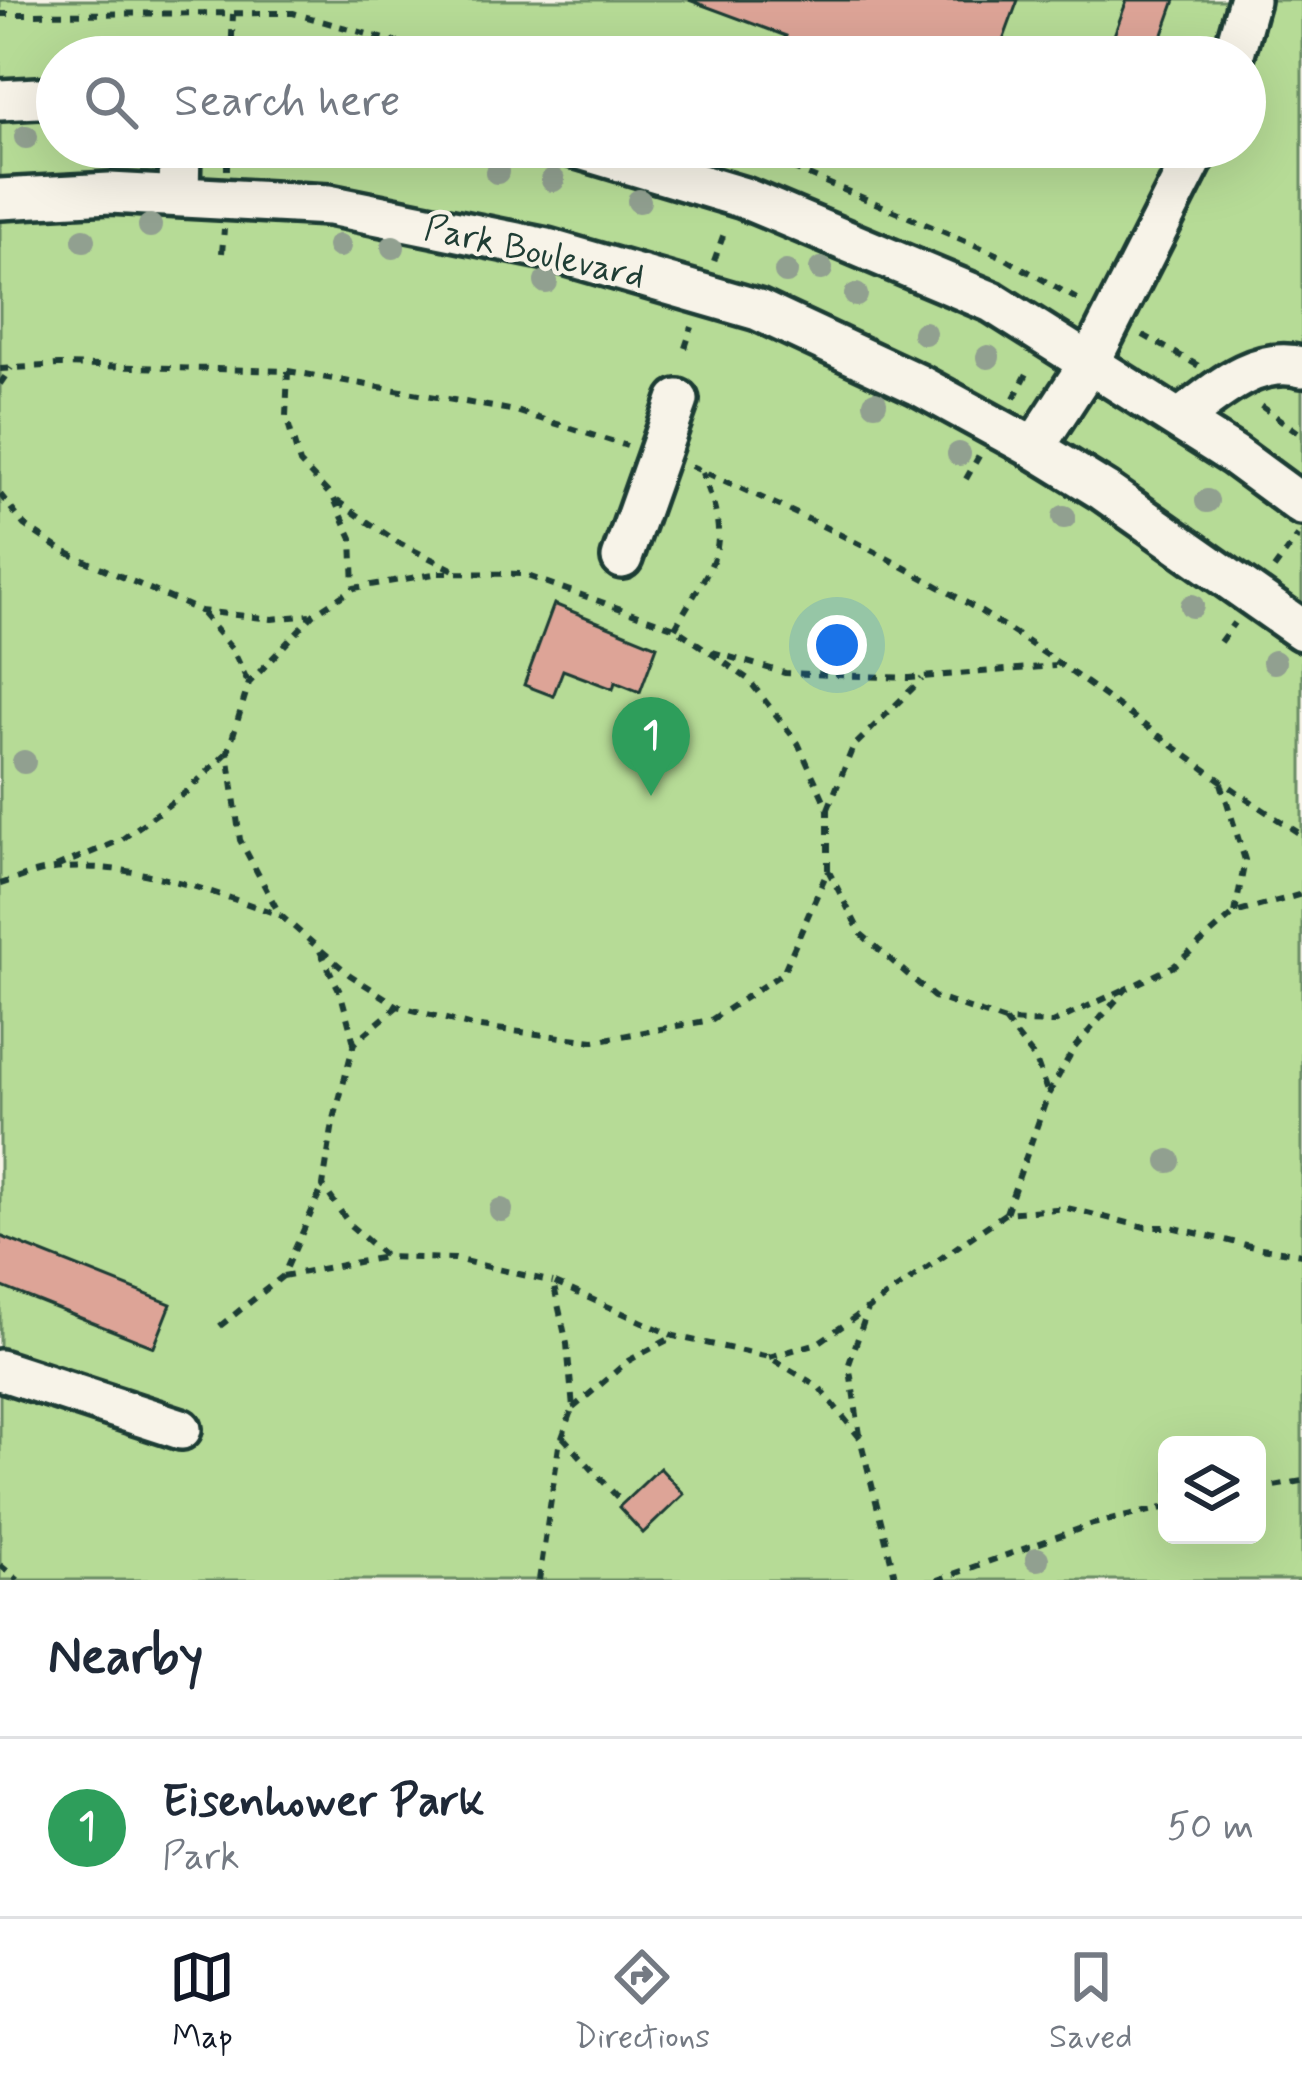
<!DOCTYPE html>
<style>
body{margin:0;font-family:Mynerve,sans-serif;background:#f2f2f3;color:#1f2937}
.controls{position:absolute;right:36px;bottom:36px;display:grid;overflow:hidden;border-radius:18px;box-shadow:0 12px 48px #0002}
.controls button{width:108px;height:108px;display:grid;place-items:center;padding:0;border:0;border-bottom:3px solid #e0e1e3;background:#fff;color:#1f2937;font:60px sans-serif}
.you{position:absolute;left:837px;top:645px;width:42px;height:42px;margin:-30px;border:9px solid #fff;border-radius:50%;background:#1a73e8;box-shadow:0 0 0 18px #1a73e833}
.badge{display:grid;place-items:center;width:78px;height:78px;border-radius:50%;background:#111827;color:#fff;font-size:39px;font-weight:700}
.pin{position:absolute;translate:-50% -99px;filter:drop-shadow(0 3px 6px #0008)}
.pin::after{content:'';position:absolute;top:63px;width:42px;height:36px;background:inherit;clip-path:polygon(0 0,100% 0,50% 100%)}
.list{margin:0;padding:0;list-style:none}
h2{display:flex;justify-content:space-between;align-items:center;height:156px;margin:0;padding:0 48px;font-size:51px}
h2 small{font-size:39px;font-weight:400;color:#747a83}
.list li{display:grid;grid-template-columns:78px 1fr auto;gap:36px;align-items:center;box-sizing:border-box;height:180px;padding:0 48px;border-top:3px solid #e0e1e3}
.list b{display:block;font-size:45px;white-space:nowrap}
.list p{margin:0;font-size:39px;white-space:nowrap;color:#747a83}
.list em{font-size:39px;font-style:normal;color:#747a83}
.icon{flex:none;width:66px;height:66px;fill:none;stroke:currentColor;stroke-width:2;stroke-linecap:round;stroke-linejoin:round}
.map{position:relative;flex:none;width:1302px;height:1580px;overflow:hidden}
.search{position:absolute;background:#fff;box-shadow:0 12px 48px #0002;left:36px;right:36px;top:36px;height:132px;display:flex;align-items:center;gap:30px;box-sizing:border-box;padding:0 42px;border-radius:66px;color:#747a83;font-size:45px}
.sheet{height:336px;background:#fff}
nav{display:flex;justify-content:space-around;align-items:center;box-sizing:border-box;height:168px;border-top:3px solid #e0e1e3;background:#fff;font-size:33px;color:#747a83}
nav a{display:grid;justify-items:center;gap:6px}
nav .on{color:#111827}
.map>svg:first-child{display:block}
.green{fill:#b6db96;stroke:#6a8c65;stroke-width:3;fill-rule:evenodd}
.building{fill:#dda497;stroke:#1f3d34;stroke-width:3}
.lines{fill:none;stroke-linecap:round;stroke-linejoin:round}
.minor-casing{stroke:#1f3d34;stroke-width:48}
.path{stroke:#1f3d34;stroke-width:6;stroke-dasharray:9 9;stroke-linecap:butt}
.minor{stroke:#f7f3e8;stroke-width:39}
.tree{fill:#91a090}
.labels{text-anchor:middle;stroke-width:9;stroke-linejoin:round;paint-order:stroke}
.street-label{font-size:36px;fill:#1f3d34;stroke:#f7f3e8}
</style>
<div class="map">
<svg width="1302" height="1580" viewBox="0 0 1302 1580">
<rect width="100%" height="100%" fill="#f7f3e8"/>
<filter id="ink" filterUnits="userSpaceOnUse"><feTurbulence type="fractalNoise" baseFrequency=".00833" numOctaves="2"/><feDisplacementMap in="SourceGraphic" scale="24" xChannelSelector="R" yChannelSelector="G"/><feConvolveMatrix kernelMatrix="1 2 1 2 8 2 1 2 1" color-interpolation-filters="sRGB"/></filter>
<g filter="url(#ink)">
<path class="green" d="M0 0H1302V1580H0ZM57 57H1245V147H57ZM1167 1445H1257V1535H1167Z"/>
<path class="building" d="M689 0H1018L997 57H860L837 49 834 57H778L786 36Z
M1127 0H1175L1155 57H1106Z
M554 604 657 646 640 692 615 682 613 689 563 670 553 696 524 685Z
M0 1236 171 1304 154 1347 0 1286Z
M660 1468 684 1494 643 1533 619 1507Z"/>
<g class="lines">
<g class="minor-casing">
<path id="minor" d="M1233 57 1249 0
M0 100 57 97
M574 147 744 198 992 302 1234 455 1302 505
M179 195 180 147
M0 199 110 193 329 205 547 249 758 310 917 384 1034 448 1104 491 1302 630
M1179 420C1215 393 1254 355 1302 367
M1034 448 1090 362 1199 147
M622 558 678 400
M0 1370 181 1429"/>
</g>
<path class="path" d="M0 14 293 13 449 57
M231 57 233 14
M742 147 1001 256 1082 302
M227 170V147
M222 253 224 229
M714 261 726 228
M1143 335 1199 366
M685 348 692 327
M0 369 59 365 288 371 516 411 627 446
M288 371 286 416 300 463 334 499 352 538 354 588
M0 384 11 368
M1014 398 1030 368
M1261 406 1302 435
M691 466C786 508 881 551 970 605 1085 675 1188 763 1302 835
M966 479 979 456
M0 494 24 525 63 551 200 611 272 619 310 615
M337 501 399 543 454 570
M1274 569 1298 536
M439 573 522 574 675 628 748 679 798 743 828 809V870L783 973 711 1020 594 1041 472 1026 398 1006 350 975 280 915 240 840 228 752 249 683 314 614 354 588Z
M202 614 233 650 248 682
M675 628C713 559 735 552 702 473
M1220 642 1234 623
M712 652 785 673 910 678 1055 666
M1221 783 1245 860 1235 913
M828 809 853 747 922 679
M56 867 121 840 186 792 228 752
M828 870 861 934 934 997 1005 1021 1052 1023 1123 990
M0 884C17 879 36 871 54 869 130 860 209 891 280 915
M320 951 341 994 354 1043
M398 1006 354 1043 333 1123 323 1186 350 1225 386 1257 455 1259 553 1282
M1005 1021 1036 1060 1048 1094
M1006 1213 1048 1095 1074 1048 1126 989 1174 966 1235 913 1302 894
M283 1276 385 1257
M220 1326 283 1276 323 1186
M769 1357 818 1343 867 1309
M573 1408 628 1361 673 1337
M860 1435 849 1364 868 1309 1006 1213 1067 1208 1145 1227H1171L1254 1247 1302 1254
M563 1437 620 1500
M1257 1489 1302 1481
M0 1565 18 1580
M539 1580 559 1446 573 1408 567 1344 553 1282 674 1336 769 1357 819 1387 860 1438 896 1580
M937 1580 1093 1524 1167 1507"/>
<use href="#minor" class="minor"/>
</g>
<g class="tree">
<circle cx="26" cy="137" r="12"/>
<circle cx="497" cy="172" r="12"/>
<circle cx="553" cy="180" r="12"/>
<circle cx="639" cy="201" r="12"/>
<circle cx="150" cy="226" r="12"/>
<circle cx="84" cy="240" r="12"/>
<circle cx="339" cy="246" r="12"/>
<circle cx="393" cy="247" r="12"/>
<circle cx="821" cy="269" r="12"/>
<circle cx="786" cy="272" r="12"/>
<circle cx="546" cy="282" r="12"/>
<circle cx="856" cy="295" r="12"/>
<circle cx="924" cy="333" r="12"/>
<circle cx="988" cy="357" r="12"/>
<circle cx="875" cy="403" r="12"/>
<circle cx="959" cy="454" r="12"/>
<circle cx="1207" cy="501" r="12"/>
<circle cx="1064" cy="517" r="12"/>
<circle cx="1192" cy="606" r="12"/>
<circle cx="1274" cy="662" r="12"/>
<circle cx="24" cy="762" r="12"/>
<circle cx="1169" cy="1161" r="12"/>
<circle cx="501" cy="1210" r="12"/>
<circle cx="1037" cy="1559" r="12"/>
</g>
</g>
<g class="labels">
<g class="street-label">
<text transform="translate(535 250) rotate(13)" y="13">Park Boulevard</text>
</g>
</g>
</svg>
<div class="controls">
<button><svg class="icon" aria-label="layers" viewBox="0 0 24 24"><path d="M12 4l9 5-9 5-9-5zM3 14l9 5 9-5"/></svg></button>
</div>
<div class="you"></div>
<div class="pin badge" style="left:651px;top:796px;background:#2e9e5b">1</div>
<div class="search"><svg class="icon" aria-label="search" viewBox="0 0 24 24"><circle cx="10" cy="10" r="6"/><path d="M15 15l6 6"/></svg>Search here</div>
</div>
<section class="sheet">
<h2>Nearby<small></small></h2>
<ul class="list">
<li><span class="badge" style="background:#2e9e5b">1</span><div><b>Eisenhower Park</b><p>Park</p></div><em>50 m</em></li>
</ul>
</section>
<nav>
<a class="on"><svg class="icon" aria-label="map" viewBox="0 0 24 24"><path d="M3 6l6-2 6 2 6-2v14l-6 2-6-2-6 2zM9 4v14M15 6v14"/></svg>Map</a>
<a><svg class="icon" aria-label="directions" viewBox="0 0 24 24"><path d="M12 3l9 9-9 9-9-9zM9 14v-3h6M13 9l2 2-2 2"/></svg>Directions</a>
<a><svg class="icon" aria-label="saved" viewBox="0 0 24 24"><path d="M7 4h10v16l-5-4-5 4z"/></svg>Saved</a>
</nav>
